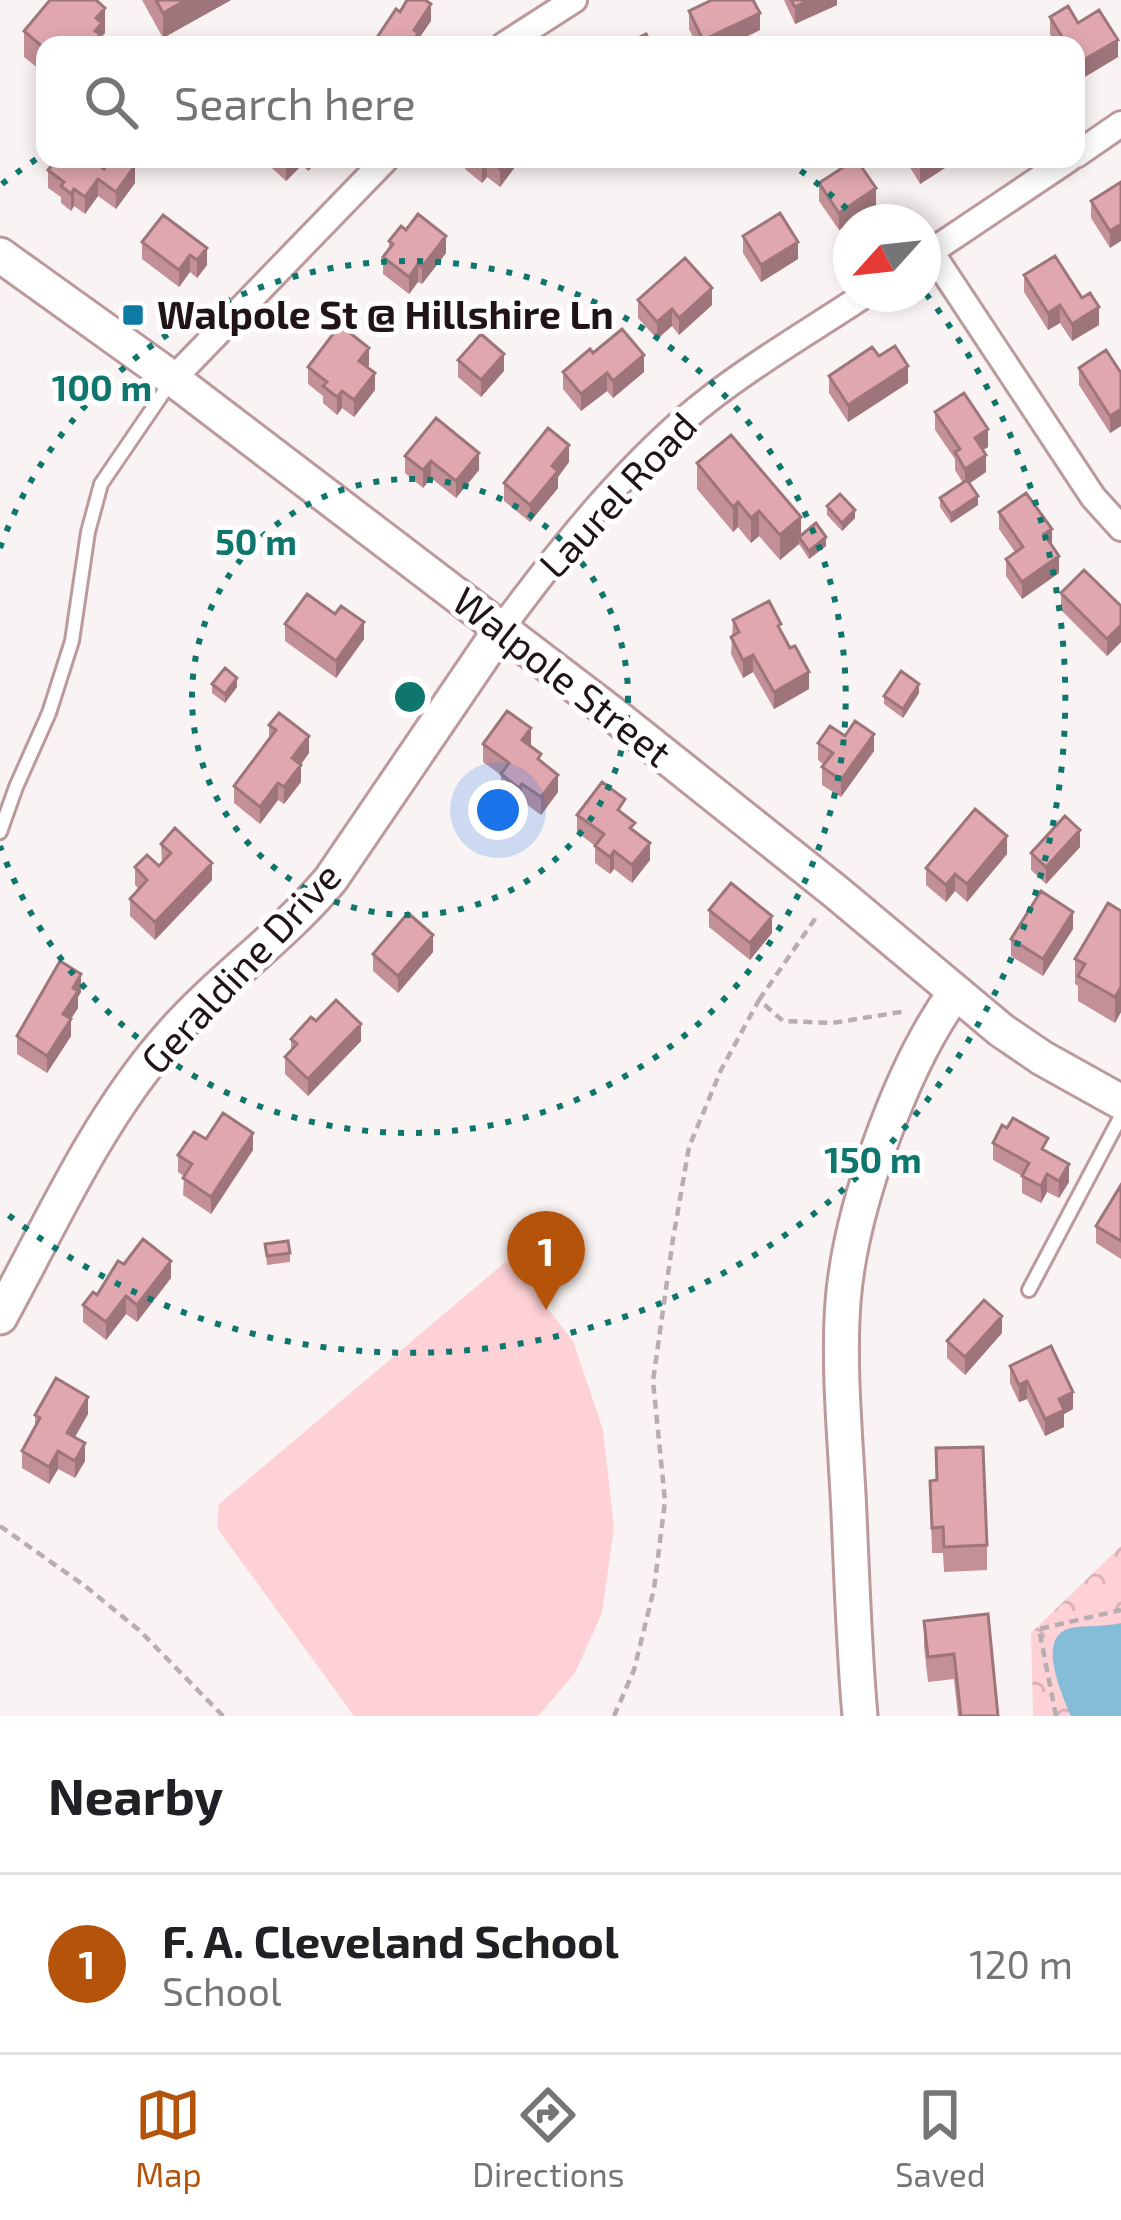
<!DOCTYPE html>
<style>
body{margin:0;font-family:"Exo 2",sans-serif;background:#f6f6f6;color:#202124}
.compass{position:absolute;left:833px;top:204px;width:108px;height:108px;border-radius:50%;background:#fff;box-shadow:0 6px 18px #0003;rotate:243deg}
.you{position:absolute;left:498px;top:810px;width:42px;height:42px;margin:-30px;border:9px solid #fff;border-radius:50%;background:#1a73e8;box-shadow:0 0 0 18px #1a73e833}
.badge{display:grid;place-items:center;width:78px;height:78px;border-radius:50%;background:#b45309;color:#fff;font-size:39px;font-weight:700}
.pin{position:absolute;translate:-50% -99px;filter:drop-shadow(0 3px 6px #0008)}
.pin::after{content:'';position:absolute;top:63px;width:42px;height:36px;background:inherit;clip-path:polygon(0 0,100% 0,50% 100%)}
.list{margin:0;padding:0;list-style:none}
h2{display:flex;justify-content:space-between;align-items:center;height:156px;margin:0;padding:0 48px;font-size:51px}
h2 small{font-size:39px;font-weight:400;color:#757577}
.list li{display:grid;grid-template-columns:78px 1fr auto;gap:36px;align-items:center;box-sizing:border-box;height:180px;padding:0 48px;border-top:3px solid #e0e0e0}
.list b{display:block;font-size:45px;white-space:nowrap}
.list p{margin:0;font-size:39px;white-space:nowrap;color:#757577}
.list em{font-size:39px;font-style:normal;color:#757577}
.icon{flex:none;width:66px;height:66px;fill:none;stroke:currentColor;stroke-width:2;stroke-linecap:round;stroke-linejoin:round}
.map{position:relative;flex:none;width:1121px;height:1716px;overflow:hidden}
.search{position:absolute;background:#fff;box-shadow:0 6px 18px #0003;left:36px;right:36px;top:36px;height:132px;display:flex;align-items:center;gap:30px;box-sizing:border-box;padding:0 42px;border-radius:24px;color:#757577;font-size:45px}
.sheet{height:336px;background:#fff}
nav{display:flex;justify-content:space-around;align-items:center;box-sizing:border-box;height:168px;border-top:3px solid #e0e0e0;background:#fff;font-size:33px;color:#757577}
nav a{display:grid;justify-items:center;gap:6px}
nav .on{color:#b45309}
.map>svg:first-child{display:block}
.green{fill:#fdd1d6}
.forest{fill:url(#forest-crowns)}
.water{fill:#85bcd8}
.lines{fill:none;stroke-linecap:round;stroke-linejoin:round}
.lane-casing{stroke:#bb999d;stroke-width:18}
.street-casing{stroke:#bb999d;stroke-width:30}
.secondary-casing{stroke:#bb999d;stroke-width:39}
.path{stroke:#b7aeaf;stroke-width:4.5;stroke-dasharray:9 6;stroke-linecap:butt}
.lane{stroke:#fff;stroke-width:12}
.street{stroke:#fff;stroke-width:24}
.secondary{stroke:#fff;stroke-width:33}
.wall{fill:#c29096}
.shaded-wall{fill:#9e757a}
.building{fill:#e1a7af;stroke:#9e757a;stroke-width:3}
.ring{fill:none;stroke:#0f766e;stroke-width:6;stroke-dasharray:6 12}
.poi-dot{fill:#0c7ba4;stroke:#fff;stroke-width:4.5}
.labels{text-anchor:middle;stroke-width:10;stroke-linejoin:round;paint-order:stroke}
.poi-label{font-size:39px;font-weight:bold;fill:#201416;stroke:#fff;text-anchor:start}
.street-label{font-size:39px;fill:#201416;stroke:#fff}
.centre{fill:#0f766e;stroke:#fff;stroke-width:6}
.ring-label{font-size:36px;text-anchor:middle;font-weight:bold;fill:#0f766e;stroke:#fff;stroke-width:10;stroke-linejoin:round;paint-order:stroke}
</style>
<div class="map">
<svg width="1121" height="1716" viewBox="0 0 1121 1716">
<defs>
<pattern id="forest-crowns" width="20" height="18" patternUnits="userSpaceOnUse" patternTransform="scale(3)"><rect width="20" height="18" fill="#fdd1d6"/><path d="M2 6a3 3 0 1 1 6 0M12 15a3 3 0 1 1 6 0" fill="none" stroke="#d9b3b7"/></pattern>
</defs>
<rect width="100%" height="100%" fill="#faf3f3"/>
<path class="green" d="M509 1259 573 1341 603 1430 614 1528 602 1613 575 1673 538 1716H354L217 1528 219 1504Z"/>
<path class="forest" d="M1121 1546V1716H1033L1031 1633Z"/>
<path class="water" d="M1121 1623V1716H1071C1062 1694 1035 1636 1071 1628 1087 1625 1105 1627 1121 1623Z"/>
<g class="lines">
<g class="lane-casing">
<path id="lane" d="M0 832 16 787 49 713 72 641 88 532 101 484 172 380
M1029 1290 1121 1116"/>
</g>
<g class="street-casing">
<path id="street" d="M504 45 574 0
M1076 155 1121 124
M931 252 1093 497 1121 528
M923 257 1069 159
M173 379 386 159
M501 629C560 549 633 457 712 397 761 359 815 328 866 294"/>
</g>
<g class="secondary-casing">
<path id="secondary" d="M0 255 173 379 614 715 836 892 1001 1030 1042 1058 1121 1102
M0 1317C51 1224 96 1122 166 1041 216 982 281 939 331 879L501 629
M860 1716C854 1649 852 1581 849 1514 846 1444 838 1372 843 1302 850 1210 901 1067 955 993"/>
</g>
<path class="path" d="M759 1000 817 916
M0 1526 85 1586 139 1630 223 1716
M614 1716 634 1670 654 1589 665 1501 653 1381 673 1239 689 1147 721 1070 759 1000 783 1021 832 1023 907 1011
M1056 1716 1039 1629 1121 1610"/>
<use href="#lane" class="lane"/>
<use href="#street" class="street"/>
<use href="#secondary" class="secondary"/>
</g>
<path class="wall" d="M142 0H231L163 38Z
M784 0H837V5L795 24Z
M689 11 760 30 729 45H697L689 29Z
M1050 17 1078 23 1118 57 1078 81 1076 77V45H1056L1050 34Z
M24 31 105 33 102 36V45H45V74L24 57Z
M262 159H315V164L308 171 302 165 286 181Z
M465 159H521L500 187 487 177 482 183 465 169Z
M905 159H959L920 184Z
M104 169 135 183 116 209 98 196 85 214 74 206 71 211 61 203V197L48 188V170Z
M1121 182 1110 248 1091 218V201Z
M819 183 876 206 839 230 819 201Z
M406 230 446 253 422 284 418 282 409 294 383 274V257L389 249V241Z
M743 236 798 259 761 282 743 253Z
M142 242 207 248V265L197 278 190 272 179 287 142 259Z
M1024 275 1099 325 1072 341 1060 323 1048 330 1024 292Z
M638 300 712 305 679 335 672 326 657 339 638 318Z
M593 353 644 372 613 398 607 391 581 411 563 389V372Z
M879 356 908 383 848 422 829 393V376Z
M458 360 504 371 481 397 458 377Z
M369 365 367 367 375 390 354 417 342 408 337 415 323 403V396L308 384V367Z
M1079 368 1121 373V426L1110 433 1079 385Z
M935 412 988 447 983 450 986 472 969 484 978 505 951 523 940 507V498L963 483 955 470V459L935 430Z
M405 456 479 470 456 498 431 478 423 488 405 473Z
M569 462 558 477V488L530 522 504 501V483Z
M697 463 801 535 826 546 809 559 799 544 780 560 759 536 751 543 738 527 733 532 697 489Z
M827 506 855 518 842 531 827 515Z
M999 512 1052 546 1059 573 1022 599 1006 576V559L1015 552 999 529Z
M1061 593 1121 606V642L1107 656 1061 610Z
M335 614 364 639 336 678 285 641V624Z
M733 620 781 633 809 689 774 709 753 672 743 678 731 654Z
M212 684 237 687 225 703 212 693Z
M919 693 903 718 884 704V696Z
M269 725 309 753 301 765V782L284 804 278 800 260 824 234 803V786L269 739Z
M818 743 874 751 841 797 822 785V767L824 765 818 760Z
M483 744 531 746 558 792 541 815 522 801 519 806 501 792V775L483 762Z
M577 815 625 816 650 860 632 883 614 869 610 874 595 863V846L577 832Z
M161 844 212 880 155 940 130 916V899L139 889 135 885V867L159 866 162 862Z
M1080 847 1046 884 1031 870V853Z
M1007 854 967 902 955 891 946 902 926 885V868Z
M709 910 772 933 750 960 709 927Z
M1121 911V1012L1115 1023 1078 1001V986L1075 984V959Z
M1073 929 1043 976 1011 956V939Z
M433 952 398 993 373 971V954Z
M81 992 78 997V1008L71 1019V1036L47 1073 17 1054V1036Z
M291 1039 361 1041 308 1096 285 1074V1057L291 1051Z
M206 1139 253 1150 211 1214 183 1195 184 1176 178 1172V1155Z
M993 1143 1048 1153 1069 1182 1059 1198 1047 1192 1041 1203 1022 1193V1176L993 1160Z
M1121 1185V1259L1096 1243V1226Z
M265 1244 290 1253V1262L267 1265Z
M124 1264 171 1278 137 1322 126 1314 106 1340 83 1322V1305L97 1295Z
M1002 1333 965 1375 947 1358V1341Z
M1010 1366 1073 1409 1064 1414V1427L1045 1436 1027 1399 1019 1402 1010 1383Z
M88 1414 75 1437 85 1461 75 1478 58 1469 49 1484 22 1468V1451L35 1428V1415Z
M936 1448 987 1545V1570L944 1572 943 1553H932L930 1481 936 1480Z
M988 1614 998 1716H958L954 1679 928 1682 924 1646V1621Z"/>
<path class="shaded-wall" d="M186 0H231L163 38V13Z
M809 0H837V5L795 24V7Z
M431 4V21L418 40V45H411L414 30Z
M105 8V33L102 36V45H93L96 18Z
M760 13V30L729 45H703V40Z
M1118 40V57L1078 81V63Z
M291 159H302V165L286 181V164Z
M308 159H315V164L308 171Z
M508 159H521L500 187V169Z
M932 159H959L920 184V166Z
M487 160V177L482 183V165Z
M135 166V183L116 209V192Z
M98 179V196L85 214V197Z
M876 188V206L839 230V213Z
M74 189V206L71 211V194Z
M1121 224V241L1110 248V231Z
M446 236V253L422 284V267Z
M798 242V259L761 282V265Z
M207 248V265L197 278V260Z
M190 255V272L179 287V270Z
M418 264V282L409 294V277Z
M712 288V305L679 335V318Z
M1060 305V323L1048 330V313Z
M1099 307V325L1072 341V324Z
M672 309V326L657 339V322Z
M369 348V365L359 378V361Z
M504 354V371L481 397V380Z
M644 355V372L613 398V381Z
M908 366V383L848 422V405Z
M375 373V390L354 417V400Z
M607 373V391L581 411V394Z
M342 391V408L337 415V397Z
M1121 409V426L1110 433V416Z
M988 429V447L975 455V438Z
M569 445V462L558 477V488L530 522V505L552 466Z
M479 453V470L456 498V481Z
M986 455V472L965 486V469Z
M431 461V478L423 488V470Z
M978 496V505L951 523V514Z
M738 502V527L733 532V507Z
M855 510V518L842 531V523Z
M759 511V536L751 543V518Z
M801 517V540L799 537V544L780 560V535Z
M1052 529V546L1044 534Z
M826 537V546L809 559V551Z
M1059 556V573L1022 599V582Z
M364 622V639L336 678V661Z
M1121 625V642L1107 656V639Z
M753 655V672L743 678V660Z
M809 672V689L774 709V692Z
M237 678V687L225 703V694Z
M919 684V693L903 718V709Z
M531 728V746L522 740Z
M874 734V751L841 797V780Z
M309 736V753L292 775V758Z
M301 765V782L284 804V787Z
M558 775V792L541 815V797Z
M278 783V800L260 824V807Z
M522 784V801L519 806V788Z
M1080 830V847L1046 884V867Z
M1007 836V854L967 902V884Z
M650 843V860L632 883V865Z
M614 851V869L610 874V857Z
M212 863V880L155 940V922Z
M955 874V891L946 902V885Z
M1073 912V929L1043 976V959Z
M772 916V933L750 960V943Z
M433 935V952L398 993V976Z
M81 974V992L78 997V1008L63 1031V1014L73 988Z
M1121 987V1012L1115 1023V997Z
M71 1019V1036L47 1073V1056Z
M361 1024V1041L308 1096V1079Z
M253 1133V1150L211 1214V1197Z
M1069 1164V1182L1059 1198V1181Z
M1047 1174V1192L1041 1203V1186Z
M171 1261V1278L137 1322V1305Z
M126 1296V1314L106 1340V1322Z
M1002 1316V1333L965 1375V1357Z
M1027 1381V1399L1019 1402V1385Z
M1073 1392V1409L1064 1414V1427L1045 1436V1419L1059 1399Z
M88 1397V1414L67 1450V1433Z
M85 1443V1461L75 1478V1461Z
M58 1451V1469L49 1484V1467Z"/>
<path class="building" d="M50 0H96L105 8 96 18 102 23 95 31 100 34 93 42 97 45H45V49L24 31Z
M156 0H186L163 13Z
M407 0H425L431 4 414 30 418 33 411 45H372L396 9 400 12Z
M712 0H753L760 13 703 40 689 11Z
M791 0H809L795 7Z
M1068 6 1078 23 1099 10 1118 40 1078 63 1076 60V45H1067L1050 17Z
M646 34 652 45H624Z
M57 159H91L104 169 111 159H126L135 166 116 192 98 179 85 197 74 189 71 194 61 186 64 182 48 170Z
M474 159H508L500 169 487 160 482 165Z
M856 159 876 188 839 213 819 183Z
M916 159H932L920 166Z
M1121 182V224L1110 231 1091 201Z
M780 213 798 242 761 265 743 236Z
M418 214 446 236 422 267 418 264 409 277 383 257 393 244 389 241 401 226 406 230Z
M163 215 207 248 197 260 190 255 179 270 142 242Z
M1055 256 1082 298 1090 293 1099 307 1072 324 1060 305 1048 313 1024 275Z
M685 258 712 288 679 318 672 309 657 322 638 300Z
M340 325 369 348 359 361 375 373 354 400 342 391 337 397 323 386 327 382 308 367Z
M622 329 644 355 613 381 607 373 581 394 563 372 590 349 593 353Z
M481 334 504 354 481 380 458 360Z
M895 346 908 366 848 405 829 376 872 347 879 356Z
M1106 350 1121 373V409L1110 416 1079 368Z
M964 393 988 429 975 438 986 455 965 469 955 452 960 449 935 412Z
M436 418 479 453 456 481 431 461 423 470 405 456Z
M548 428 569 445 552 466 558 471 530 505 504 483Z
M731 435 801 517 780 535 759 511 751 518 738 502 733 507 697 463Z
M967 480 978 496 951 514 940 498Z
M1026 493 1052 529 1044 534 1059 556 1022 582 1006 559 1023 547 999 512Z
M840 494 855 510 842 523 827 506Z
M816 523 826 537 809 551 799 537Z
M1084 570 1121 606V625L1107 639 1061 593Z
M307 594 335 614 341 606 364 622 336 661 285 624Z
M769 601 781 624 778 626 790 648 795 646 809 672 774 692 753 655 743 660 731 637 739 632 733 620Z
M225 668 237 678 225 694 212 684Z
M901 671 919 684 903 709 884 696Z
M507 711 531 728 522 740 541 754 538 759 558 775 541 797 522 784 519 788 501 774 509 763 483 744Z
M279 713 309 736 292 758 301 765 284 787 278 783 260 807 234 786 276 730 269 725Z
M855 721 874 734 841 780 822 767 833 753 818 743 830 726 845 736Z
M602 782 625 799 618 810 635 823 630 828 650 843 632 865 614 851 610 857 595 846 604 834 577 815Z
M975 809 1007 836 967 884 955 874 946 885 926 868Z
M1065 816 1080 830 1046 867 1031 853Z
M175 828 212 863 155 922 130 899 147 880 135 867 147 855 159 866 171 853 161 844Z
M731 883 772 916 750 943 709 910Z
M1041 891 1073 912 1043 959 1011 939Z
M1108 903 1121 911V987L1115 997 1078 976 1085 964 1075 959Z
M408 913 433 935 398 976 373 954Z
M60 961 81 974 73 988 78 991 63 1014 71 1019 47 1056 17 1036Z
M336 1000 361 1024 308 1079 285 1057 297 1044 291 1039 311 1017 316 1021Z
M223 1113 253 1133 211 1197 183 1178 192 1164 178 1155 194 1132 206 1139Z
M1013 1118 1048 1138 1042 1149 1069 1164 1059 1181 1047 1174 1041 1186 1022 1176 1029 1163 993 1143 1002 1125 1007 1128Z
M1121 1185V1241L1096 1226Z
M143 1239 171 1261 137 1305 126 1296 106 1322 83 1305 93 1292 97 1295 118 1261 124 1264Z
M288 1241 290 1253 267 1256 265 1244Z
M984 1300 1002 1316 965 1357 947 1341Z
M1051 1346 1073 1392 1059 1399 1064 1410 1045 1419 1027 1381 1019 1385 1010 1366Z
M56 1378 88 1397 67 1433 85 1443 75 1461 58 1451 49 1467 22 1451 40 1418 35 1415Z
M983 1447 987 1545 944 1547 943 1527 932 1528 930 1481 937 1480 936 1448Z
M988 1614 998 1716H961L954 1654 928 1657 924 1621Z"/>
<g class="ring">
<circle cx="410" cy="697" r="218"/>
<path d="M0 548A436 436 0 1 1 0 846"/>
<path d="M2 184A655 655 0 0 1 44 154M353 44A655 655 0 0 1 467 44M786 160A655 655 0 0 1 861 222M926 294A655 655 0 0 1 2 1210"/>
</g>
<rect class="poi-dot" x="121" y="303" width="24" height="24" rx="6"/>
<g class="labels">
<g class="poi-label">
<text x="157" y="329">Walpole St @ Hillshire Ln</text>
</g>
<g class="street-label">
<text transform="translate(618 495) rotate(-47)" y="14">Laurel Road</text>
<text transform="translate(562 677) rotate(38)" y="14">Walpole Street</text>
<text transform="translate(241 968) rotate(-47)" y="14">Geraldine Drive</text>
</g>
</g>
<circle cx="410" cy="697" r="18" class="centre"/>
<g class="ring-label">
<text x="102" y="401">100 m</text>
<text x="256" y="555">50 m</text>
<text x="873" y="1173">150 m</text>
</g>
</svg>
<svg class="compass" viewBox="-18 -18 36 36"><path d="M0-13l5 13h-10z" fill="#e53935"/><path d="M0 13l5-13h-10z" fill="#757577"/></svg>
<div class="you"></div>
<div class="pin badge" style="left:546px;top:1310px">1</div>
<div class="search"><svg class="icon" aria-label="search" viewBox="0 0 24 24"><circle cx="10" cy="10" r="6"/><path d="M15 15l6 6"/></svg>Search here</div>
</div>
<section class="sheet">
<h2>Nearby<small></small></h2>
<ul class="list">
<li><span class="badge">1</span><div><b>F. A. Cleveland School</b><p>School</p></div><em>120 m</em></li>
</ul>
</section>
<nav>
<a class="on"><svg class="icon" aria-label="map" viewBox="0 0 24 24"><path d="M3 6l6-2 6 2 6-2v14l-6 2-6-2-6 2zM9 4v14M15 6v14"/></svg>Map</a>
<a><svg class="icon" aria-label="directions" viewBox="0 0 24 24"><path d="M12 3l9 9-9 9-9-9zM9 14v-3h6M13 9l2 2-2 2"/></svg>Directions</a>
<a><svg class="icon" aria-label="saved" viewBox="0 0 24 24"><path d="M7 4h10v16l-5-4-5 4z"/></svg>Saved</a>
</nav>
